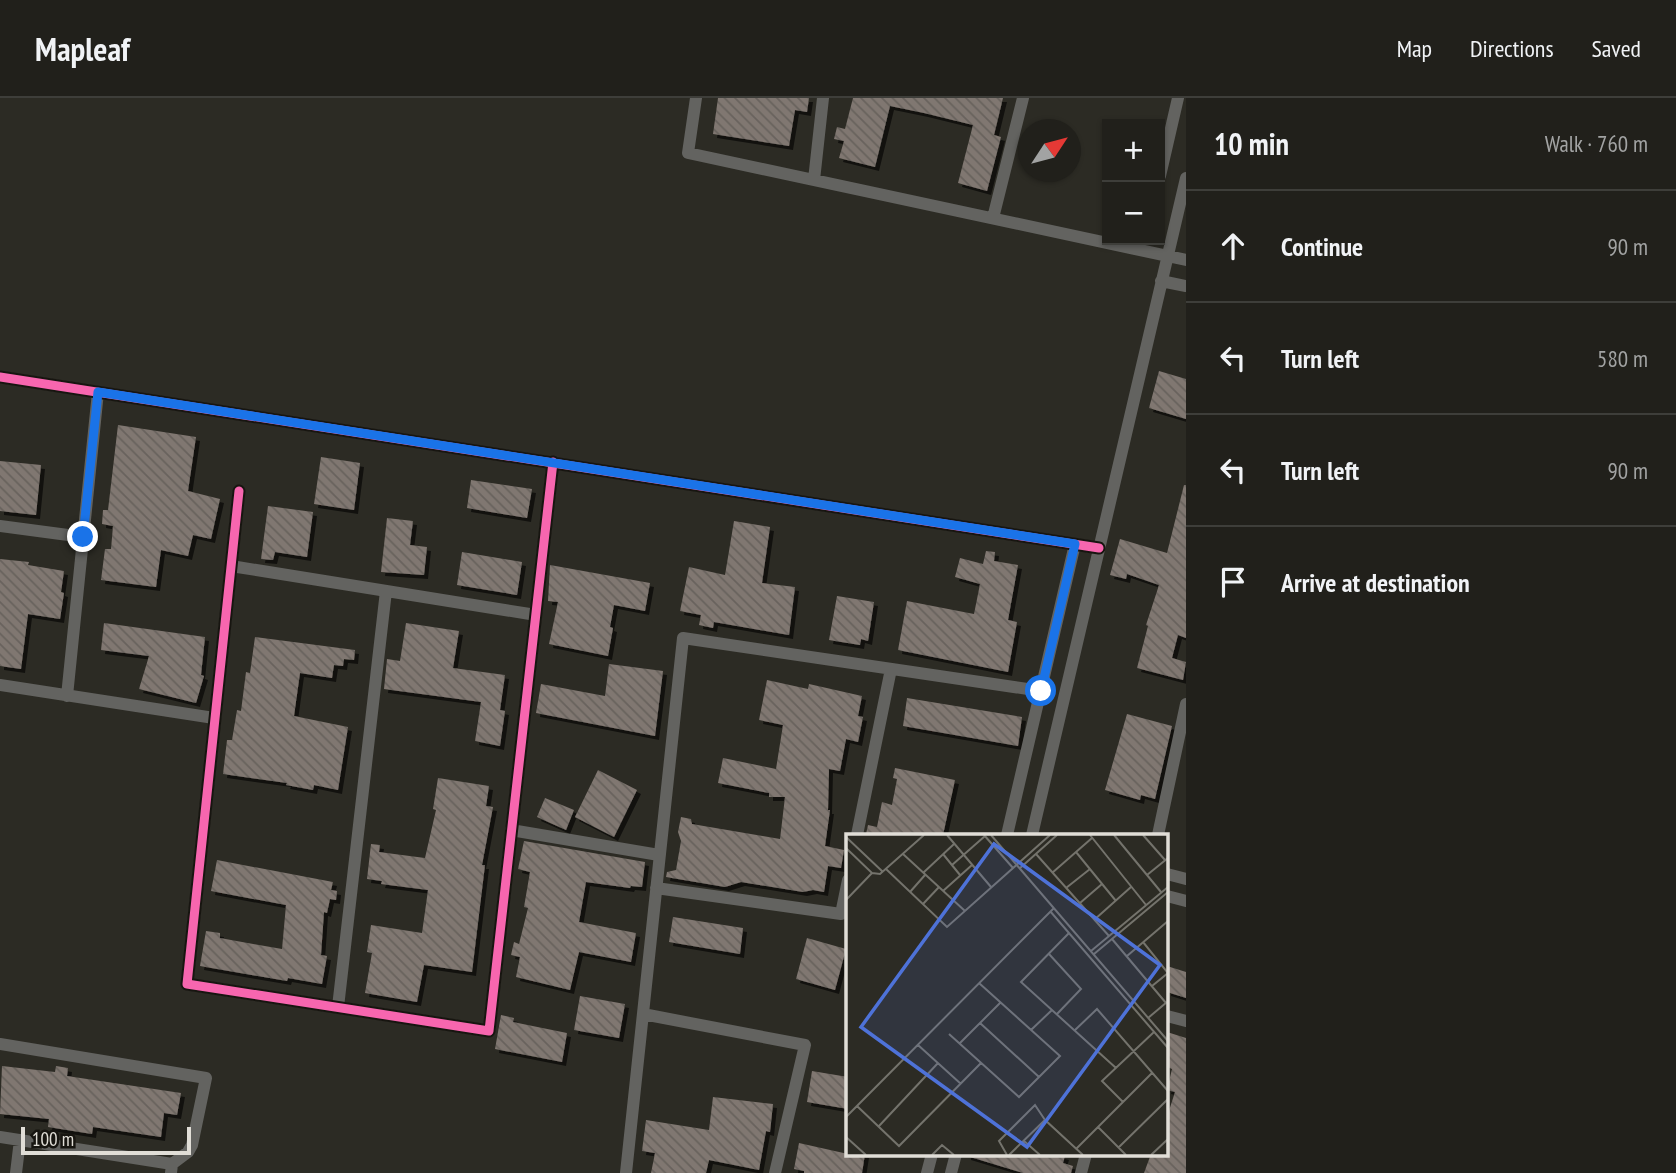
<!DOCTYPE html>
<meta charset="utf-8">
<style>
body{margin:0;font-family:"PT Sans Narrow",sans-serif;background:#2d2d28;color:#f1f3f6}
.controls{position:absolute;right:21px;top:21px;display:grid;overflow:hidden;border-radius:0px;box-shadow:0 2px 5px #0004}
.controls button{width:63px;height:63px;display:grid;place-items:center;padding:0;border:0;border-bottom:2px solid #3e3e3a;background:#21201b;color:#f1f3f6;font:35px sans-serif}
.compass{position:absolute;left:1018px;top:21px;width:63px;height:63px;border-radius:50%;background:#21201b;box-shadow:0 2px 5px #0004;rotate:54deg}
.scale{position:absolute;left:21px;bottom:18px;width:170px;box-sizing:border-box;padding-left:7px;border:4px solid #e1ded7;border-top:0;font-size:19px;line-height:24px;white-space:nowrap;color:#e1ded7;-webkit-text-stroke:5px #171510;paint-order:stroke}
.stop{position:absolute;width:21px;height:21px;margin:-16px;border:5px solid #1a73e8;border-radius:50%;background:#fff}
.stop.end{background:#1a73e8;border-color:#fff;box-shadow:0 2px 7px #0008}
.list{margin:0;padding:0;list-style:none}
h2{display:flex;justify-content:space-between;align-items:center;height:91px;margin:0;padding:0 28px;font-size:30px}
h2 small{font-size:23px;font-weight:400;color:#a2a3a3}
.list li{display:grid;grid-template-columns:46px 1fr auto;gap:21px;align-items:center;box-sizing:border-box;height:112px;padding:0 28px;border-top:2px solid #3e3e3a}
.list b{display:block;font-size:26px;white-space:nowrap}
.list em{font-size:23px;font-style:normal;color:#a2a3a3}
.icon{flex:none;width:38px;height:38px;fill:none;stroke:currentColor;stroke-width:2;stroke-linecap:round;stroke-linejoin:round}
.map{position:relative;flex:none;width:1186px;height:1075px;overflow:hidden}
header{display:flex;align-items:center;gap:42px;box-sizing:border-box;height:98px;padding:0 35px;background:#21201b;border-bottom:2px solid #3e3e3a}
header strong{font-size:33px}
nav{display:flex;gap:38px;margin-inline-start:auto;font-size:24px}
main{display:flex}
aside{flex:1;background:#21201b}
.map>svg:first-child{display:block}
.building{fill:url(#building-back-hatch);filter:url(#shadow)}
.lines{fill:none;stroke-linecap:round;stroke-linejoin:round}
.minor{stroke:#636360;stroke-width:12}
.cycleway-casing{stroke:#171510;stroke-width:13}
.cycleway{stroke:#f766af;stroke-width:9}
.route{stroke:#1a73e8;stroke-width:9}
.inset-road{fill:none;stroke:#74736c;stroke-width:2}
.view{fill:#4e72d8;fill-opacity:0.15;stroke:#4e72d8;stroke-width:3.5}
.inset-edge{fill:none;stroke:#e1ded7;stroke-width:3.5}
</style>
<header>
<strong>Mapleaf</strong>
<nav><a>Map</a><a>Directions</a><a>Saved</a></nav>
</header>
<main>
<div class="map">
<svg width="1186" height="1075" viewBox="0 0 1186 1075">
<defs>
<pattern id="building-back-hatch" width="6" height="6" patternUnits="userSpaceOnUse" patternTransform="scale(1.75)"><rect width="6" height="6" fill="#807771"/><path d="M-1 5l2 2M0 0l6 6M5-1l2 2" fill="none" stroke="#68625d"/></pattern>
<filter id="shadow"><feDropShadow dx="4" dy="4" stdDeviation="0" flood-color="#0009"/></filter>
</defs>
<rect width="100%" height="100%" fill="#2c2b24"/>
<path class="building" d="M718 0H809L807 14 795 12 789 48 713 36Z
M853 0H1003L994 37 1001 39 987 93 958 85 973 27 924 15 890 8 875 69 839 60 844 43 834 41 837 29 845 31Z
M1159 273 1186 281V321L1149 310Z
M118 327 196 339 188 393 220 401 211 441 193 437 188 458 161 452 156 489 101 482 105 451H111L113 428 102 426 103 412H108Z
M321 359 360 365 354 412 314 406Z
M0 363 41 367 36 417 0 413Z
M471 382 532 391 527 420 467 410Z
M1184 387H1186V540L1178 537 1172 560 1186 564 1183 582 1137 570 1148 528 1146 527 1159 487 1127 476 1126 481 1110 477 1120 441 1167 455Z
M268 408 313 414 307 459 275 454 273 462 261 461Z
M387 420 413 423 410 447 427 449 424 477 381 474Z
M734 423 770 429 762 485 795 489 789 537 714 524 713 530 699 527 701 517 680 513 689 469 725 477Z
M986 453 995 454 994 463 1018 467 1008 522 1017 524 1008 574 898 552 907 503 974 516 980 486 955 479 960 460 983 466Z
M462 454 522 464 517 497 457 487Z
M0 461 29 464 28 467 64 473 61 494 64 495 60 521 28 516 21 571 0 568Z
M550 467 650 485 645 513 614 507 610 529 613 530 608 558 549 546 558 504 548 503Z
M837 498 874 504 868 543 861 541 860 547 829 542Z
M104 525 205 539 201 577 204 578 196 605 139 591 149 558 101 552Z
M406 525 459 533 453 570 505 577 500 612 505 613 500 648 475 643 481 604 384 591 387 561 400 563Z
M255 539 355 552 354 562 344 561 343 568 334 567 332 580 300 575 294 618 348 629 338 692 314 687 313 692 286 687 287 685 223 676 227 642H232L237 612 241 613 246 574 250 575Z
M609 566 663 573 655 638 536 615 541 586 605 598Z
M767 582 808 591 809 586 862 598 858 618 863 619 858 644 846 641 840 673 829 671 828 712H830L825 748 844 752 841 770 828 768 824 794 813 792 803 794 741 784 725 789 666 779 667 774 676 772 681 743 678 734 681 719 691 721 692 726 780 741 785 699H769V695L718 685 723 660 776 671 783 627 759 622Z
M907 600 1022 619 1018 648 903 628Z
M1127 616 1172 628 1155 701 1141 697 1140 702 1105 692Z
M895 670 955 682 943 737 866 736 868 727 877 729 882 704 892 707 897 681 893 680Z
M598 672 637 692 614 739 575 719Z
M438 680 489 688 486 708 493 709 482 767H485L472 874 424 867 417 904 365 895 372 855 367 854 371 827 422 835 428 792 381 786 382 783 367 781 371 746 380 747 379 754 425 760 436 712 433 711Z
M545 700 574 712 566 732 537 719Z
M524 743 645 764 642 789 631 788 630 790 586 784 579 824 636 835 631 864 579 854 570 892 516 879 520 859 511 857 514 844 519 846 528 810 524 809 530 774 518 771Z
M217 762 333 784 331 792 337 793 336 802 330 801 327 815 324 814 321 857 327 858 322 886 288 880 287 883 200 868 206 833 220 835V840L282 851 286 807 211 793Z
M673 819 743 830 740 856 669 844Z
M807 840 846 851 835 892 796 881Z
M1167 868 1186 874V900L1167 894Z
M580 898 625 906 619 940 574 932Z
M501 917 514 920 513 924 567 935 562 964 495 951Z
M1167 934 1186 940V1075H1144L1151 1056H1167V1019L1175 994 1167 992 1172 971 1167 969Z
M2 968 55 974 56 968 68 970 67 978 181 995 177 1017 164 1015 161 1039 93 1029 92 1036 48 1029 49 1021 0 1016Z
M812 973 848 979V1011L807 1004Z
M713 999 773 1006 770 1034 766 1033 759 1072 709 1062 706 1075H651L655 1055 642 1053 646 1022 709 1032Z
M799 1045 848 1056H865L862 1075H804V1073L794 1071Z
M967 1056H1057L1065 1058 1063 1065 1073 1068 1071 1075H1023L967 1058Z"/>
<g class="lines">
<path class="minor" d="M696 0 688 55 1186 162
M1160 78 1178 0
M814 82 823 0
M993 120 1023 0
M1161 183 1186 188
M0 279 1099 450
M239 393 187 886 489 933 553 364
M0 428 83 439
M231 468 536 517
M0 587 214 620
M67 598 98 294
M511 732 659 757
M857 737 891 571
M1007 737 1075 446
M1032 737 1186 80
M1158 737 1186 606
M1167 776 1186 781
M656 790 841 816 848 782
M1167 798 1186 803
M338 909 386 493
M643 916 805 947 775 1075
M1167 918 1186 923
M0 946 206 980 192 1047 188 1054 172 1066
M0 1039 172 1066 171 1075
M16 1075 20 1042
M626 1075 683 540 1041 593
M927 1075 932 1056
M951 1075 956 1056
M1081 1075 1086 1056"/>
<g class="cycleway-casing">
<path id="cycleway" d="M0 279 1099 450
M239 393 187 886 489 933 553 364"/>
</g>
<use href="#cycleway" class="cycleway"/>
</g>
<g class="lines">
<path class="route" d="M83 439 98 294 1075 446 1041 593"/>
</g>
<g transform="translate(846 736)">
<rect width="322" height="322" fill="#2c2b24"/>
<path class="inset-road" d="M101 1 145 53M138 1 167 34M145 1 322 207M244 1 300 71M268 1 315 58M297 1 319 26M0 3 37 38M0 14 26 39 0 66M230 18 270 67M57 20 119 77M97 20 114 41M190 20 263 102M106 31 139 2M40 35 101 93 204 1M173 35 211 1M26 39 34 40 78 1M77 39 108 10M206 39 246 4M301 41 322 24M220 54 244 35M97 57 126 31M64 58 79 41M234 69 256 50M77 70 93 53M204 77 322 214M248 86 285 53M223 99 175 148 270 234M266 105 320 169M297 108 322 139 306 152M245 117 322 53M203 120 235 155 211 180M248 120 322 58M281 122 322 87M302 184 321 168M134 189 193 243M185 196 206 176M228 197 251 175 322 257M103 200 173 263 214 222 133 149M113 210 155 168M72 211 115 250M277 268 256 247 308 198M11 272 53 312 135 229M0 283 208 74M33 292 92 229M252 293 280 321M0 303 20 321M178 307 194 321M272 314 322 265M230 315 306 239M86 321 96 311 108 321M161 321 153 307 189 271 199 286M163 321 199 286 237 321M305 321 322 305"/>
<path class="view" d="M148 10 314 131 181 313 15 193Z"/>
<rect width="322" height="322" class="inset-edge"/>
</g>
</svg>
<div class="controls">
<button>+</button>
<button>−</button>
</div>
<svg class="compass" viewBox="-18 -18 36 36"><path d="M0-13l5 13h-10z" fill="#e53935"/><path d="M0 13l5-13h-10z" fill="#a2a3a3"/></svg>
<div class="scale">100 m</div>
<div class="stop" style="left:1041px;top:593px"></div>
<div class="stop end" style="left:83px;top:439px"></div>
</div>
<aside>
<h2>10 min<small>Walk · 760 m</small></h2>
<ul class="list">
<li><svg class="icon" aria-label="ahead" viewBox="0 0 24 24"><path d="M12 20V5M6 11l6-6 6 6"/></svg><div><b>Continue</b></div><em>90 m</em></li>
<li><svg class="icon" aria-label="left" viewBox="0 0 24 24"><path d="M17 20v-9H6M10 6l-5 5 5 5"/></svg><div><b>Turn left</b></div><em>580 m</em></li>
<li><svg class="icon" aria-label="left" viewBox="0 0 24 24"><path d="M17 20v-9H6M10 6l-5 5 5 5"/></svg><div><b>Turn left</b></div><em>90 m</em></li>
<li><svg class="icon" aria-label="arrive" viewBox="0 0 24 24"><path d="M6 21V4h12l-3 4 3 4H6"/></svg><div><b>Arrive at destination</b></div></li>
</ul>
</aside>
</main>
